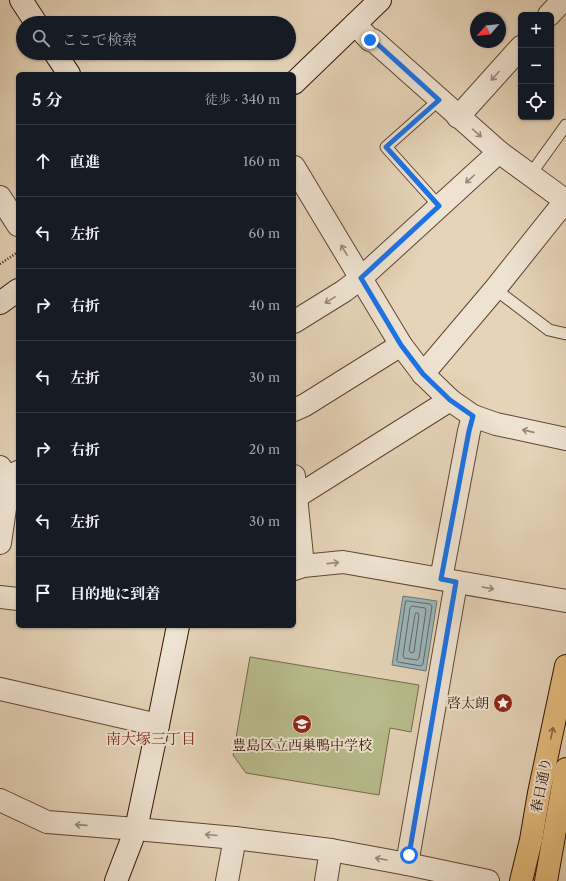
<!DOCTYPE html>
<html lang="ja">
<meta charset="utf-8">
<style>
:root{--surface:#171b24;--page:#242831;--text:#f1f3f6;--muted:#9ea1a6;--line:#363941}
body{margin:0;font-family:"Libre Caslon Text","Noto Serif JP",serif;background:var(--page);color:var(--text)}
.controls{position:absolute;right:12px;top:12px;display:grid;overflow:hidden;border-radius:6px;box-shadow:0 1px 3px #0004}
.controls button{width:36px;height:36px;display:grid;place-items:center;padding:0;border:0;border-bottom:1px solid var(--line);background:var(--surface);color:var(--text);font:20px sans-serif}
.compass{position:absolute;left:470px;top:12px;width:36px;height:36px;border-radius:50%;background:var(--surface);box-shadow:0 1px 3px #0004;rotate:242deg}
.stop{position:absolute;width:12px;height:12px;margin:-9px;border:3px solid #1a73e8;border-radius:50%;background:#fff}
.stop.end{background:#1a73e8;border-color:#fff;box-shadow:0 1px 4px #0008}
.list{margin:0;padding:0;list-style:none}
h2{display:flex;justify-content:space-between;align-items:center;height:52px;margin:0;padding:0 16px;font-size:17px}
h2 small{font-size:13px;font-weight:400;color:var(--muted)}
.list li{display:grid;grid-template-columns:26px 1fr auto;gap:12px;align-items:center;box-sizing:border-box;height:72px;padding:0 16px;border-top:1px solid var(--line)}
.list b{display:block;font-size:15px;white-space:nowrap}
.list em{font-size:13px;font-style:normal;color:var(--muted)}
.icon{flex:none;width:22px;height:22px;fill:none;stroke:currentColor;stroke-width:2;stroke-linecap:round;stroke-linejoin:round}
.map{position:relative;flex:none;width:566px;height:881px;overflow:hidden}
.search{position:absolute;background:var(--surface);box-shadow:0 1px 3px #0004;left:16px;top:16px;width:280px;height:44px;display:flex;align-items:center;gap:10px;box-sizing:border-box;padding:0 14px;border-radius:22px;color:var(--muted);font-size:15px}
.panel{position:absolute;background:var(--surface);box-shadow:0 1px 3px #0004;left:16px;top:72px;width:280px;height:556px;border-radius:6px}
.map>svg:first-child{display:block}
</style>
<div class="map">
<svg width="566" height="881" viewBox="0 0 566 881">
<rect width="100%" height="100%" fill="#e5d4b8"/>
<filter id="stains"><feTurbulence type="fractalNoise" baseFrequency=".005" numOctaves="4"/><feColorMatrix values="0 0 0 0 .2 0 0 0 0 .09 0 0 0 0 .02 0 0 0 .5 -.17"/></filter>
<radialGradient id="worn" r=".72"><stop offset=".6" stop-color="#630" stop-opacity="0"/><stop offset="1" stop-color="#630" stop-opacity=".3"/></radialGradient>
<path fill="#b8bc8c" stroke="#76684a" d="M250 657 419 685 411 732 390 728 379 795 246 773 233 755Z"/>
<path fill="#9ab5b9" stroke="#717572" d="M403 596 437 601 426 671 392 665Z"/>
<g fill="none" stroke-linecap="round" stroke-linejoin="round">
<g stroke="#676560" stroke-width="1">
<path d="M406 601H408L430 604 432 606 423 664 421 666 398 662 397 661Z"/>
<path d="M412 606 425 608 426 610 419 658 417 660 404 658 403 656 410 608Z"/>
<path d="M416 613H418L419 615 414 652 411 653 409 651 415 615Z"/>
</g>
<defs>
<g id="lane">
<path d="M439 100 386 147 439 206"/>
<path d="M530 175 566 125"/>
<path d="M495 289 549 330 566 334"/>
<path d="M1 473 18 466"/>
</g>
<g id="street">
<path d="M549 15 563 0"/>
<path d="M355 24 370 40H373L499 152 566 201"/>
<path d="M458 117 521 47"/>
<path d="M294 167 401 345 423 374 450 400 473 416 496 424 566 439"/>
<path d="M0 197 18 225"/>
<path d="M294 322 344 291 361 278 499 152"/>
<path d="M423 374 495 289 566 200"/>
<path d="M294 410 305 405 401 345"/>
<path d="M0 467 9 481 0 543"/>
<path d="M294 476 303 566"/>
<path d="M296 497 450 400"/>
<path d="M294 569 303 566 343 562 566 601"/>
<path d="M441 579 469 431 473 416"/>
<path d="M0 597 18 599"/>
<path d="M0 689 158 725"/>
<path d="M0 800 47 822 136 829 235 838 331 850 407 864 488 881"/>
<path d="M407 864 456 583"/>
<path d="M227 881 235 838"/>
<path d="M326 881 331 850"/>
</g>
<g id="secondary">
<path d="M21 0 36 23"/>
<path d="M55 53 69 74"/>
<path d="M294 83 380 0"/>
<path d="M0 303 18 290"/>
<path d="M116 881 136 829 158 725 178 626"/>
</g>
<g id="highway">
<path d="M521 881 531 840 539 793 566 666"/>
<path d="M546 881 566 769"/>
</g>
</defs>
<use href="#lane" stroke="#604533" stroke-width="13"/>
<use href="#street" stroke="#604533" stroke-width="24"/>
<use href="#secondary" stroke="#341507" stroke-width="24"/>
<use href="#highway" stroke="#341507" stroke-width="24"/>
<path stroke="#341507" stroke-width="2.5" stroke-dasharray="1 2" stroke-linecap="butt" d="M0 264 18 252"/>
<use href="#lane" stroke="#eee3d1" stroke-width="11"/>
<use href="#street" stroke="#eee3d1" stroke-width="22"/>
<use href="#secondary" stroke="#eee3d1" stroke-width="22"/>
<use href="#highway" stroke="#e2ba7c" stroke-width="22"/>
</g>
<defs><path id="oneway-shaft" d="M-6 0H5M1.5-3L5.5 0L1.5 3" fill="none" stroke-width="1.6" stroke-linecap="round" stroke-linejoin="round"/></defs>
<g stroke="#9a8676">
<use href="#oneway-shaft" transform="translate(495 76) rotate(132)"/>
<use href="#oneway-shaft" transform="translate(477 133) rotate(41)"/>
<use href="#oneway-shaft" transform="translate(470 179) rotate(138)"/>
<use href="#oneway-shaft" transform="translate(344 250) rotate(-121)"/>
<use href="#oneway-shaft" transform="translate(330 300) rotate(149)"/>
<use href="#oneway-shaft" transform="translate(528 431) rotate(-167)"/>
<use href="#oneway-shaft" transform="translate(333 563) rotate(-6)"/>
<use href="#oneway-shaft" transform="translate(488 588) rotate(10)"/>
<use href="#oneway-shaft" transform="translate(81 825) rotate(-176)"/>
<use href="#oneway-shaft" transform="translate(211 835) rotate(-175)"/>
<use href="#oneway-shaft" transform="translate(381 859) rotate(-170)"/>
</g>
<use stroke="#8b6842" href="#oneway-shaft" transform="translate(552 733) rotate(-78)"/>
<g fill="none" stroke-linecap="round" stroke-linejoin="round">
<path stroke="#1a73e8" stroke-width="5" d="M370 40H373L439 100 386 147 439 206 361 278 401 345 423 374 450 400 473 416 469 431 441 579 456 582 409 855"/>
</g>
<defs>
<symbol id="sight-disc" viewBox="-11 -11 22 22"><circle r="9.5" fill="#8f2418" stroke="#eee3d1"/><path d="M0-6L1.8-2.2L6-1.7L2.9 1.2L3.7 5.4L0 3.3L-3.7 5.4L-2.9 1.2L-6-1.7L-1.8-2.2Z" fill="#fff"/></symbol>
<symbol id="school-disc" viewBox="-11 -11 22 22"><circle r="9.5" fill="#8f2418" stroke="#eee3d1"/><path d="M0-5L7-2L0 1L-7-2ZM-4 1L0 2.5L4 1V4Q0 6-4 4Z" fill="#fff"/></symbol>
</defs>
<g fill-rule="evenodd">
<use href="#sight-disc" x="492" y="692" width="22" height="22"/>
<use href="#school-disc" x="291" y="713" width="22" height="22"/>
</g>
<g text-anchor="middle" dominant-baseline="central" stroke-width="4" stroke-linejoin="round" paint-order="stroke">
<g font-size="14" fill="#341507" stroke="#eee3d1" text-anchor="end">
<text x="489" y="703">啓太朗</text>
<text x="302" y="745" text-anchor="middle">豊島区立西巣鴨中学校</text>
</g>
<g font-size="14" fill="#341507" stroke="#eee3d1">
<text transform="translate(541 785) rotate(-79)">春日通り</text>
</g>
<g font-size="15" fill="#7a1f14" stroke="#eee3d1">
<text x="151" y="738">南大塚三丁目</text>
</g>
</g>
<rect width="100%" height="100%" filter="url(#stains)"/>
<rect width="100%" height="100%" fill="url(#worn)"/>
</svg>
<div class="controls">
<button>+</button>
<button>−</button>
<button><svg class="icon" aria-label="locate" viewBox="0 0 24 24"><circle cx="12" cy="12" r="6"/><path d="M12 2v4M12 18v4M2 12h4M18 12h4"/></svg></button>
</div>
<svg class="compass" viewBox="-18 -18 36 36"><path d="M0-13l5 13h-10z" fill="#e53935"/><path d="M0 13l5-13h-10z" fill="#9ea1a6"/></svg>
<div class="stop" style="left:409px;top:855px"></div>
<div class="stop end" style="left:370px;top:40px"></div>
<div class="search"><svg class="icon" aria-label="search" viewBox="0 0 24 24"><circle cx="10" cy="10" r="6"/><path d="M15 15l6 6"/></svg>ここで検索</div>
<section class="panel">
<h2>5 分<small>徒歩 · 340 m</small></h2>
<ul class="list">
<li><svg class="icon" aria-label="ahead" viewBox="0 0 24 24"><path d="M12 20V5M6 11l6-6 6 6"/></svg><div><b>直進</b></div><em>160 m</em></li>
<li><svg class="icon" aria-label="left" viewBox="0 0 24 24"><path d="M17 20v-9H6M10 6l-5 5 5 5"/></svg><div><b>左折</b></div><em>60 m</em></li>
<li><svg class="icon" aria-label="right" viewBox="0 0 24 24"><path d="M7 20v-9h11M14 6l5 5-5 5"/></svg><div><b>右折</b></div><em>40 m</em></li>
<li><svg class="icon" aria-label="left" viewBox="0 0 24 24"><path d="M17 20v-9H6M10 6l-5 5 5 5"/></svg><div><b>左折</b></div><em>30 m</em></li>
<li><svg class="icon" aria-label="right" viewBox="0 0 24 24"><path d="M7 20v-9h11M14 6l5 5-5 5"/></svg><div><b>右折</b></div><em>20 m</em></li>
<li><svg class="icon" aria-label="left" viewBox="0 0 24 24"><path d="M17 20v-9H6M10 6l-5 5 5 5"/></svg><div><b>左折</b></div><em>30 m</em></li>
<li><svg class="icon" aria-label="arrive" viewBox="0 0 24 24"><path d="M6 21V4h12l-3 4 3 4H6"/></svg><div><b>目的地に到着</b></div></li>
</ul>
</section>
</div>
